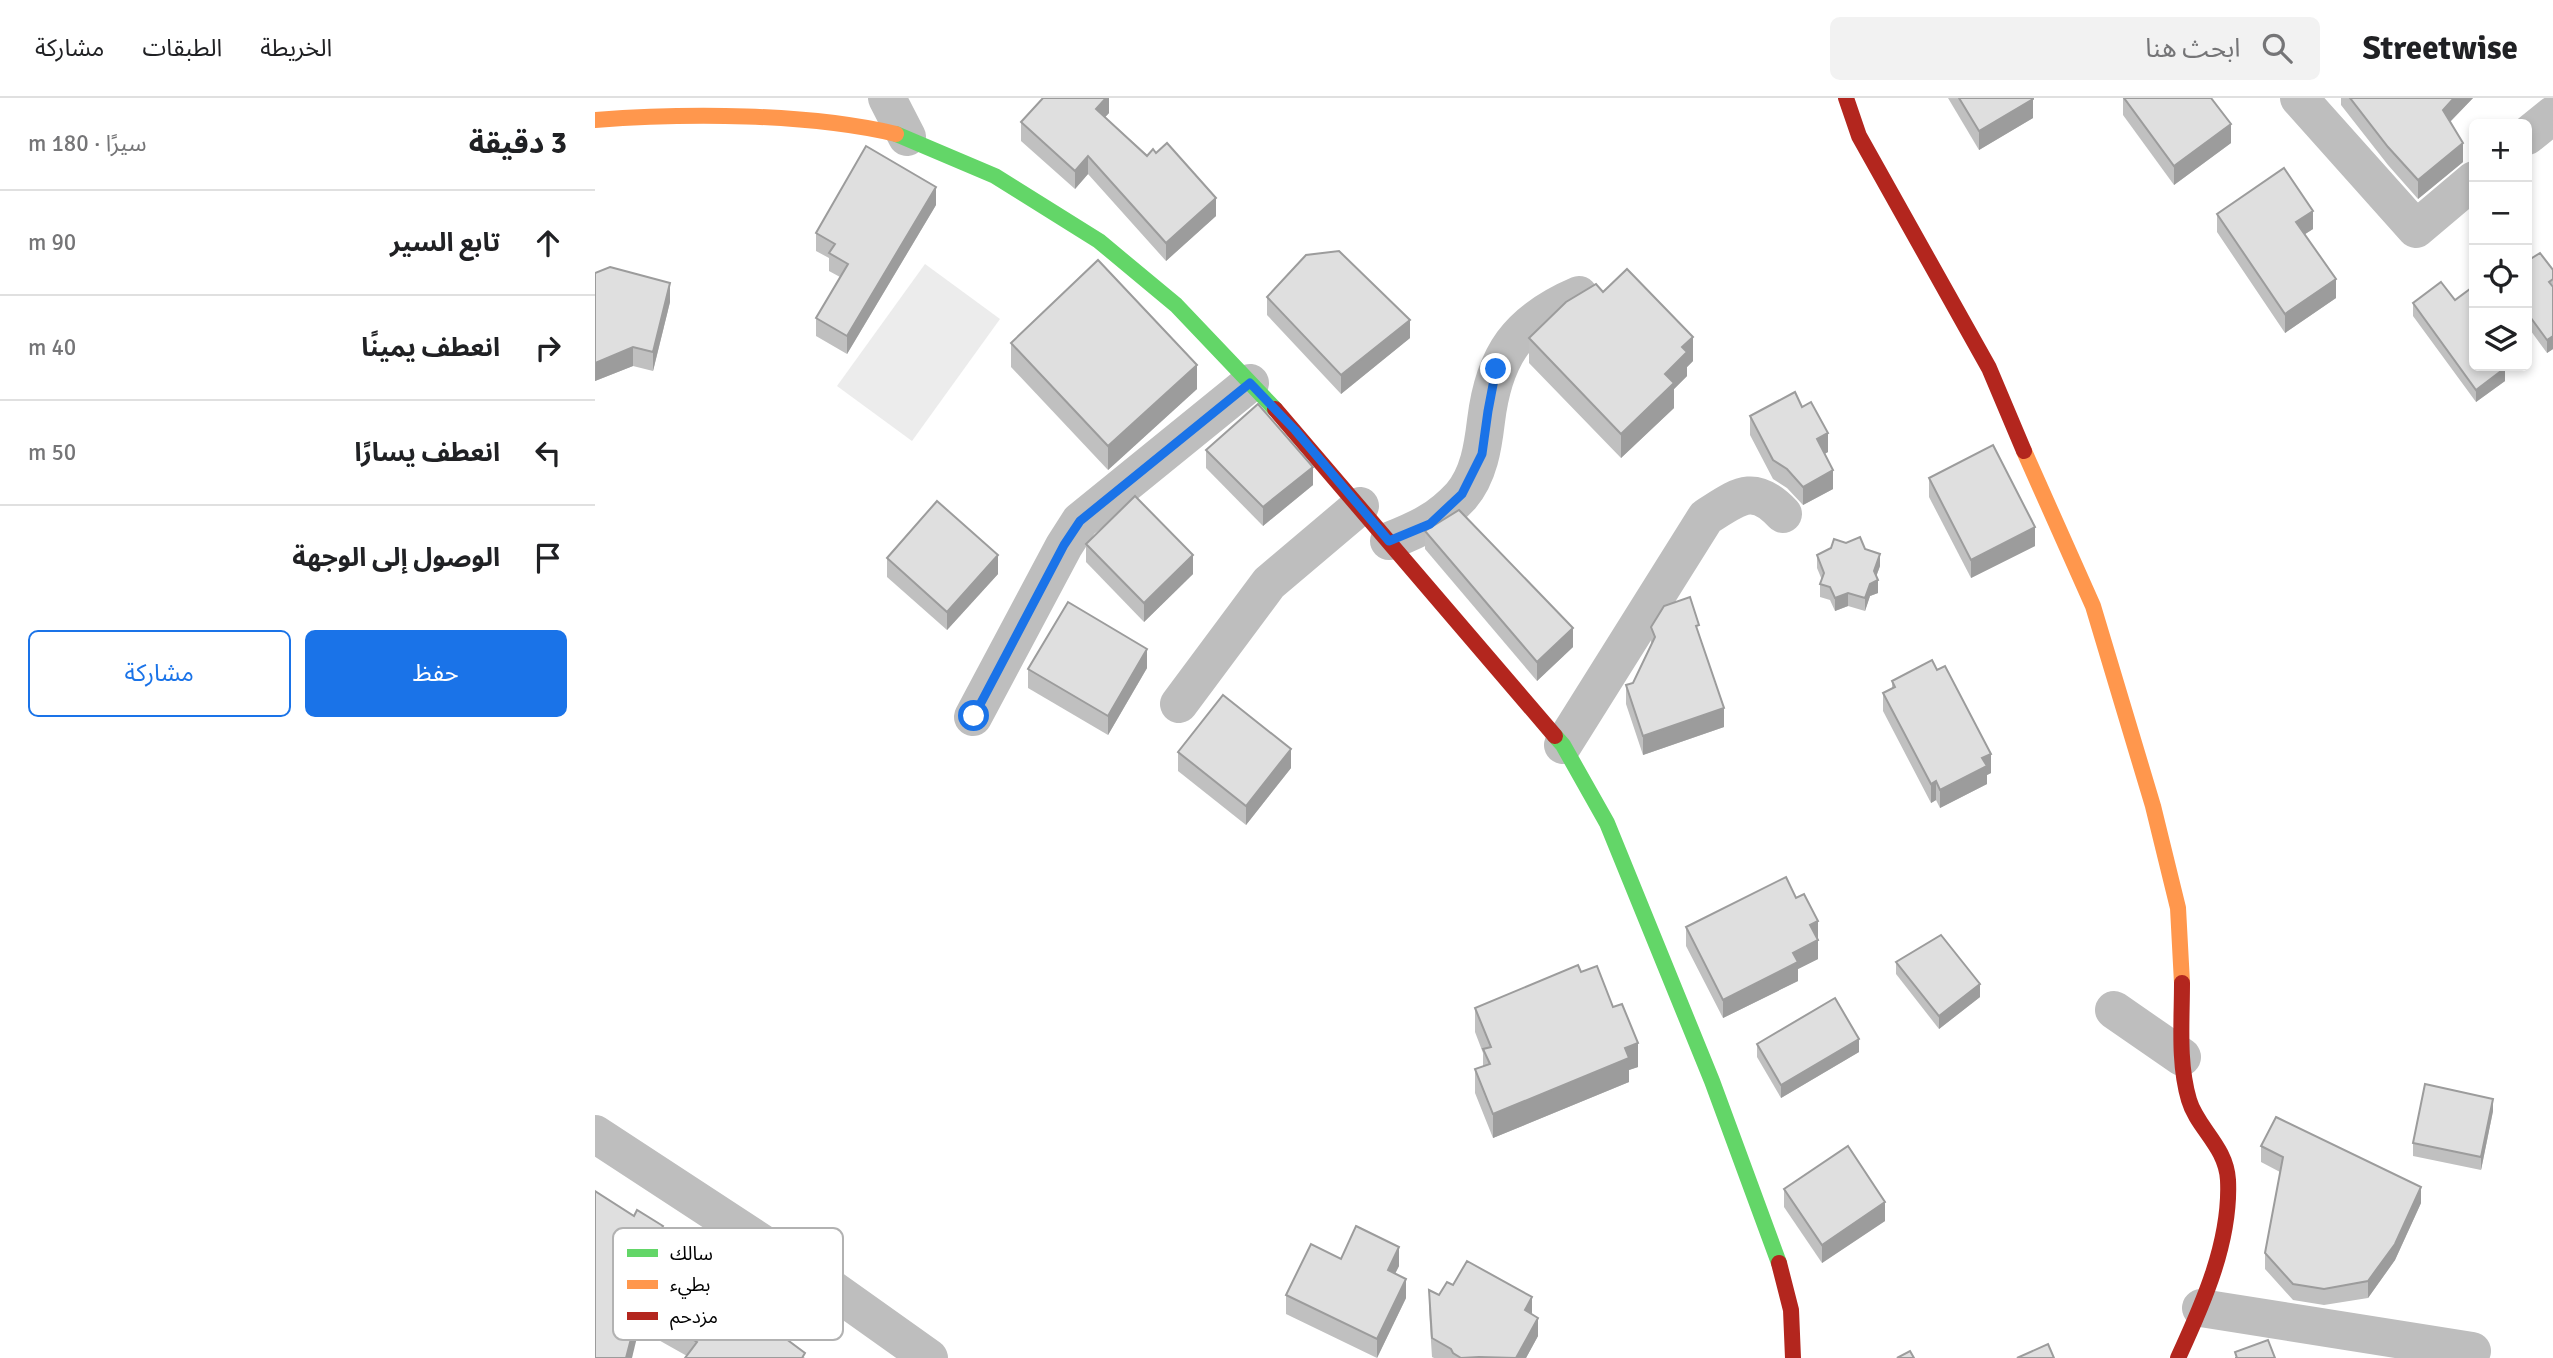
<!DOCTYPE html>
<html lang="ar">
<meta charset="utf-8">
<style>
:root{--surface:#fff;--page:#f2f2f2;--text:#202124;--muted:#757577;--line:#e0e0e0;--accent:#1a73e8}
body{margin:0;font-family:Signika,"Noto Sans Arabic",sans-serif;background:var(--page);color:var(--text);direction:rtl}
.controls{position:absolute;right:21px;top:21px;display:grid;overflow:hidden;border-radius:10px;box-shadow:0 4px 10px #0003}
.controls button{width:63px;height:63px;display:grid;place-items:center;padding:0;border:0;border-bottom:2px solid var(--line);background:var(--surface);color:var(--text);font:35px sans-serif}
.stop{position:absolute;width:21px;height:21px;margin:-16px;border:5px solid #1a73e8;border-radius:50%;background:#fff}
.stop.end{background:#1a73e8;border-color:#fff;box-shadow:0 2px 7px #0008}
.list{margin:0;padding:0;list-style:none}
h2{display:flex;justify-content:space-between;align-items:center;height:91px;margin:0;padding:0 28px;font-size:30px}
h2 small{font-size:23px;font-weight:400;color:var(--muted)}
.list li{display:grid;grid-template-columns:46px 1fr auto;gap:21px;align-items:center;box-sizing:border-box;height:105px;padding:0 28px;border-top:2px solid var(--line)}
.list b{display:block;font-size:26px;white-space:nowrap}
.list em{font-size:23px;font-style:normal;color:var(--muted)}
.actions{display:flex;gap:14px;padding:21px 28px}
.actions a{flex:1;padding:16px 0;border:2px solid var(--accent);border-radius:10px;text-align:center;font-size:24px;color:var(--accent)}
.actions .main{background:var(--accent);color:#fff}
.icon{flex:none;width:38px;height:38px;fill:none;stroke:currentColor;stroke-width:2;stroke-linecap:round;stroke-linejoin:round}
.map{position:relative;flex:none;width:1958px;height:1260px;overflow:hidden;direction:ltr}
header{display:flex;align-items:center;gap:42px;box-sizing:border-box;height:98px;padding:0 35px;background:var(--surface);border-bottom:2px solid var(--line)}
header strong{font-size:33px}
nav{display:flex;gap:38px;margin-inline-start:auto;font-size:24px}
.search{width:490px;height:63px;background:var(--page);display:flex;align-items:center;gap:18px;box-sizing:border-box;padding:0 24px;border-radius:10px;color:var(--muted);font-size:26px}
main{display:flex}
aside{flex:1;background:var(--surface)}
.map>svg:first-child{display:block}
</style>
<header>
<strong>Streetwise</strong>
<div class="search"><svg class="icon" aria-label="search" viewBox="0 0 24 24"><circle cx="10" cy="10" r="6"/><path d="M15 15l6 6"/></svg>ابحث هنا</div>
<nav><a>الخريطة</a><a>الطبقات</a><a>مشاركة</a></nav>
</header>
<main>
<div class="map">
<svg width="1958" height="1260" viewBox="0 0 1958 1260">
<rect width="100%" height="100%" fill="#fff"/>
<path fill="#ececec" d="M330 166 405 221 317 343 242 288Z"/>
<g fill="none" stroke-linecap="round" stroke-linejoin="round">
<g stroke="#bebebe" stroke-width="38">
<path d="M292 0 312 39"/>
<path d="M1704 0 1821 131 1879 82"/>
<path d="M1932 38 1958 17"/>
<path d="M794 443C824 431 844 422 866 398 884 377 888 348 891 323 899 257 923 223 984 197"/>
<path d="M584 606 674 485 765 408"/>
<path d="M378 619 469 448 485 423 655 285"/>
<path d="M968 647 1111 419C1143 399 1158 384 1188 416"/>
<path d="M1519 912 1587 959"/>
<path d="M0 1036 237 1191 334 1260"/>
<path d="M1606 1210 1877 1253"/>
</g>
<g stroke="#63d668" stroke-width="16">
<path d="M301 36 400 78 504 143 581 207 680 311"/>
<path d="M960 638 968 647 1012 725 1117 983 1184 1165"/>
</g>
<g stroke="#ff974d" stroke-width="16">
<path d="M0 22C92 15 212 15 301 36"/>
<path d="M1429 353 1498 508 1558 708 1583 810 1587 885"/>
</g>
<g stroke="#b3261e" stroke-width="16">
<path d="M1251 0 1264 38 1394 270 1429 353"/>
<path d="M680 311 960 638"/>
<path d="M1184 1165 1196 1212 1198 1260"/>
<path d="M1583 1260C1608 1206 1636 1143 1633 1082 1631 1048 1602 1030 1594 1002 1583 965 1587 923 1587 885"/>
</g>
</g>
<g fill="#c0c0c0">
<path d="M514 0V15L510 19 621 118 571 163 493 76 480 91 426 43V24Z"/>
<path d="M1353 0H1438V20L1384 52Z"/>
<path d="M1528 0H1616L1636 45 1579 87 1528 17Z"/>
<path d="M1746 0H1878L1855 24 1868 64 1823 101 1793 67 1746 7Z"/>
<path d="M341 107 252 256 221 238V220L245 179 234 173V160L221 153V135Z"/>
<path d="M1622 116 1718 131 1710 136 1741 200 1690 235 1622 134Z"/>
<path d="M1932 154 1937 160 1958 172V251L1952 255 1933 229 1932 230Z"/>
<path d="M0 175 75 204 58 273 38 268 0 283Z"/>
<path d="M1008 194 1098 263 1092 269V278L1079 291V310L1026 360 934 265V240Z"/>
<path d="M672 199 815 240 746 296 672 217Z"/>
<path d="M1818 205 1879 268 1910 283 1881 304 1818 218Z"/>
<path d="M416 245 602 291 513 372 416 269Z"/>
<path d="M1155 318 1233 354 1229 356 1238 391 1208 407 1192 390 1178 381 1155 337Z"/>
<path d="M611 352 718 387 668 428 611 370Z"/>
<path d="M1334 380 1440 448 1376 480 1334 399Z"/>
<path d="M830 433 978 549 942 583 830 451Z"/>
<path d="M491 446 598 476 549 524 491 464Z"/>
<path d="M1236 450 1270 451 1285 468 1281 479 1283 495 1275 498 1270 513 1253 508 1240 513 1235 502 1225 499V486L1227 482 1222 470V457Z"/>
<path d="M292 460 403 476 352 532 292 479Z"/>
<path d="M1056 529 1104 538 1129 629 1048 657 1031 606V587L1038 585 1056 546Z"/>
<path d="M552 570 513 637 433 590V571Z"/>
<path d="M1297 583 1396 675 1392 677V686L1345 710 1341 702 1336 705 1288 613V595L1297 590Z"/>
<path d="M583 654 696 670 651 727 583 673Z"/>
<path d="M1091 829 1223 841V861L1203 871V883L1128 920 1091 848Z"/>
<path d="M1301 864 1385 899 1344 931 1301 876Z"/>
<path d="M986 874 1043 969 1034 972V984L898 1040 880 995V971L888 968V955L880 934V910Z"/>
<path d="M1162 946 1264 954 1186 1000 1162 959Z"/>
<path d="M1898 1013 1886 1072 1818 1058V1045Z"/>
<path d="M1666 1048 1826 1105 1800 1162 1773 1200 1729 1207 1698 1202 1670 1171V1155L1685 1074 1666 1064Z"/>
<path d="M1189 1091 1290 1123 1227 1165 1189 1109Z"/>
<path d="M39 1118 68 1135 108 1180 210 1260 92 1258 44 1231Z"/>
<path d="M746 1161 804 1168 800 1175 811 1200 782 1260 691 1216V1197Z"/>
<path d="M858 1187 937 1216 943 1238 931 1260H839L837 1259 834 1211V1192L844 1197Z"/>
</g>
<g fill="#9c9c9c">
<path d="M511 0H514V15L501 29V11Z"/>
<path d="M1859 0H1878L1848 31V12Z"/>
<path d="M1438 1V20L1384 52V33Z"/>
<path d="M1636 26V45L1579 87V68Z"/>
<path d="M1868 45V64L1823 101V82Z"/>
<path d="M493 58V76L480 91V73Z"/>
<path d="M341 89V107L252 256V238Z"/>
<path d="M621 100V118L571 163V145Z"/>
<path d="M1718 113V131L1701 142V124Z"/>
<path d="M1741 181V200L1690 235V216Z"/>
<path d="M75 185V204L58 273V254Z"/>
<path d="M815 222V240L746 296V277Z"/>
<path d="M1958 238V251L1952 255V242Z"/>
<path d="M1098 239V263L1092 269V278L1079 291V310L1026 360V336L1087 249Z"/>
<path d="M38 249V268L0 283V265Z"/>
<path d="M602 267V291L513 372V348Z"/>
<path d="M1910 270V283L1881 304V292Z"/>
<path d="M1233 335V354L1222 360V341Z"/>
<path d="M718 369V387L668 428V409Z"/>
<path d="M1238 372V391L1208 407V389Z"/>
<path d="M1440 429V448L1376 480V462Z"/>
<path d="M1285 456V468L1279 484 1283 482V495L1275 498 1270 513V500Z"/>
<path d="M403 457V476L352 532V514Z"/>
<path d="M598 457V476L549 524V505Z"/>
<path d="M1253 495V508L1240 513V500Z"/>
<path d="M978 530V549L942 583V564Z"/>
<path d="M552 551V570L513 637V618Z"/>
<path d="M1129 610V629L1048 657V638Z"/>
<path d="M696 651V670L651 727V708Z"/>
<path d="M1396 656V675L1392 677V686L1345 710V692L1387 660Z"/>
<path d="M1341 683V702L1336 705V686Z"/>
<path d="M1223 823V841L1215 846V827Z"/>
<path d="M1223 842V861L1203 871V883L1128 920V902L1198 855Z"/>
<path d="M1385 886V899L1344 931V918Z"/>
<path d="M1264 941V954L1186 1000V987Z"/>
<path d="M1043 945V969L1034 972V984L898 1040V1016L1030 950Z"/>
<path d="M1898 1001V1013L1886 1072V1059Z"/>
<path d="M1826 1089V1105L1800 1162 1773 1200V1183Z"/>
<path d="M1290 1104V1123L1227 1165V1147Z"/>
<path d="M804 1149V1168L793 1190V1172Z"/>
<path d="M108 1158V1179L100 1173Z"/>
<path d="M811 1181V1200L782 1260V1241Z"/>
<path d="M937 1199V1218L930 1212Z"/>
<path d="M44 1210V1231L37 1260H31Z"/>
<path d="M943 1220V1238L931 1260H921Z"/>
</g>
<g fill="#dfdfdf" stroke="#9c9c9c" stroke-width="2">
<path d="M448 0H511L501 11 552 58 558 51 561 55 572 45 621 100 571 145 493 58 480 73 426 24Z"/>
<path d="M1364 0H1438V1L1384 33Z"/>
<path d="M1529 0H1616L1636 26 1579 68Z"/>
<path d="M1755 0H1859L1848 12 1868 45 1823 82 1793 49Z"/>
<path d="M271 48 341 89 252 238 221 220 253 166 234 155 240 146 221 135Z"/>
<path d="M1689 70 1718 113 1701 124 1741 181 1690 216 1622 116Z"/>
<path d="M744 153 815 222 746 277 672 199 711 157Z"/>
<path d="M1932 154 1937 160 1945 155 1958 172V181L1954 184 1958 189V238L1952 242 1933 216 1932 217Z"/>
<path d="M503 162 602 267 513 348 416 245Z"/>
<path d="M15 169 75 185 58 254 38 249 0 265V175Z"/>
<path d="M1032 171 1098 239 1087 249 1092 254 1070 276 1079 285 1026 336 934 240 971 204 1001 186 1008 194Z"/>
<path d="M1846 184 1860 202 1879 188V268H1908L1910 270 1881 292 1818 205Z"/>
<path d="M1200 294 1207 309 1216 304 1233 335 1222 341 1238 372 1208 389 1192 371 1178 362 1155 318Z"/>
<path d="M663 306 718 369 668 409 611 352Z"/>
<path d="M1398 347 1440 429 1376 462 1334 380Z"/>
<path d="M540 398 598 457 549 505 491 446Z"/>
<path d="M342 403 403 457 352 514 292 460Z"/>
<path d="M864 412 978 530 942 564 830 433Z"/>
<path d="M1265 439 1270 451 1285 456 1279 473 1283 482 1275 486 1270 500 1253 495 1240 500 1235 489 1225 486 1229 475 1222 457 1236 450 1239 441 1251 445Z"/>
<path d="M1095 499 1104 527 1101 528 1129 610 1048 638 1031 587 1038 585 1060 539 1056 529 1069 508Z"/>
<path d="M473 504 552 551 513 618 433 571Z"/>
<path d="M1337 562 1342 572 1350 568 1396 656 1387 660 1392 668 1345 692 1341 683 1336 686 1288 595 1300 589 1297 583Z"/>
<path d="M628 597 696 651 651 708 583 654Z"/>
<path d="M1191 779 1201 800 1209 796 1223 823 1215 827 1223 842 1198 855 1203 864 1128 902 1091 829Z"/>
<path d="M1346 837 1385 886 1344 918 1301 864Z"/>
<path d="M983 867 986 874 1002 868 1018 909 1027 906 1043 945 1030 950 1034 960 898 1016 880 971 895 966 888 951 896 949 880 910Z"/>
<path d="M1240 900 1264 941 1186 987 1162 946Z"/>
<path d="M1830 986 1898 1001 1886 1059 1818 1045Z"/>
<path d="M1681 1019 1826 1089 1800 1146 1773 1183 1729 1191 1698 1186 1670 1155 1688 1059 1666 1048Z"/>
<path d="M1253 1048 1290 1104 1227 1147 1189 1091Z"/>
<path d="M0 1093 39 1118 42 1112 68 1128 65 1133 108 1158 100 1173 210 1255 207 1260H90L102 1244 44 1210 31 1260H0Z"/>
<path d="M761 1128 804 1149 793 1172 811 1181 782 1241 691 1197 716 1146 746 1161Z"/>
<path d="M872 1163 937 1199 930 1212 943 1220 921 1260 884 1259 866 1260 858 1255 856 1251 837 1240 834 1192 844 1197 852 1184 858 1187Z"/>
<path d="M1673 1242 1680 1260H1640H1642L1640 1254Z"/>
<path d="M1453 1246 1459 1260H1422Z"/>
<path d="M1315 1253 1319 1260H1302Z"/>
</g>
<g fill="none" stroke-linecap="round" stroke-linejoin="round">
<path stroke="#1a73e8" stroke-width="9" d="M379 618 469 447 485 423 655 285 700 332 794 443 835 426 867 396 887 356 893 313 901 271"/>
</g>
<rect x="18" y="1130" width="230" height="112" rx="10" fill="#fff" stroke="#b2b2b2" stroke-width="2"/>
<rect x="32" y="1151" width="31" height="8" fill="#63d668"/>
<rect x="32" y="1182" width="31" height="9" fill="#ff974d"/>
<rect x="32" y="1214" width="31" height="8" fill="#b3261e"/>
<g font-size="19" fill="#000">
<text x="75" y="1162">سالك</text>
<text x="75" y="1193">بطيء</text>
<text x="75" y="1225">مزدحم</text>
</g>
</svg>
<div class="controls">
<button>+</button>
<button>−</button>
<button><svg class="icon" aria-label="locate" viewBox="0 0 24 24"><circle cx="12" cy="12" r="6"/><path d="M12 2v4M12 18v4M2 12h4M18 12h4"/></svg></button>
<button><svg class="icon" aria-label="layers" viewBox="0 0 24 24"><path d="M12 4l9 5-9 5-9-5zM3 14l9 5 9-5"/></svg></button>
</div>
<div class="stop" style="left:379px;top:618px"></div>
<div class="stop end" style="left:901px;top:271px"></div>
</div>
<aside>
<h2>3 دقيقة<small>سيرًا · 180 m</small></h2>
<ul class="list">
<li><svg class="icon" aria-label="ahead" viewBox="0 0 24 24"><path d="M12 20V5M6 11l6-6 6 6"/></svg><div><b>تابع السير</b></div><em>90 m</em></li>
<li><svg class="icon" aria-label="right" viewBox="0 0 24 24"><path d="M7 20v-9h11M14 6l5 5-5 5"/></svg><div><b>انعطف يمينًا</b></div><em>40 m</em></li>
<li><svg class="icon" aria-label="left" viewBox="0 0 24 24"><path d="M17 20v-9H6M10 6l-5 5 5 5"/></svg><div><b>انعطف يسارًا</b></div><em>50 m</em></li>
<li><svg class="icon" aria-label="arrive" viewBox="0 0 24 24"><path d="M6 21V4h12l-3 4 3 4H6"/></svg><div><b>الوصول إلى الوجهة</b></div></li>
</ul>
<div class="actions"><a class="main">حفظ</a><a>مشاركة</a></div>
</aside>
</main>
